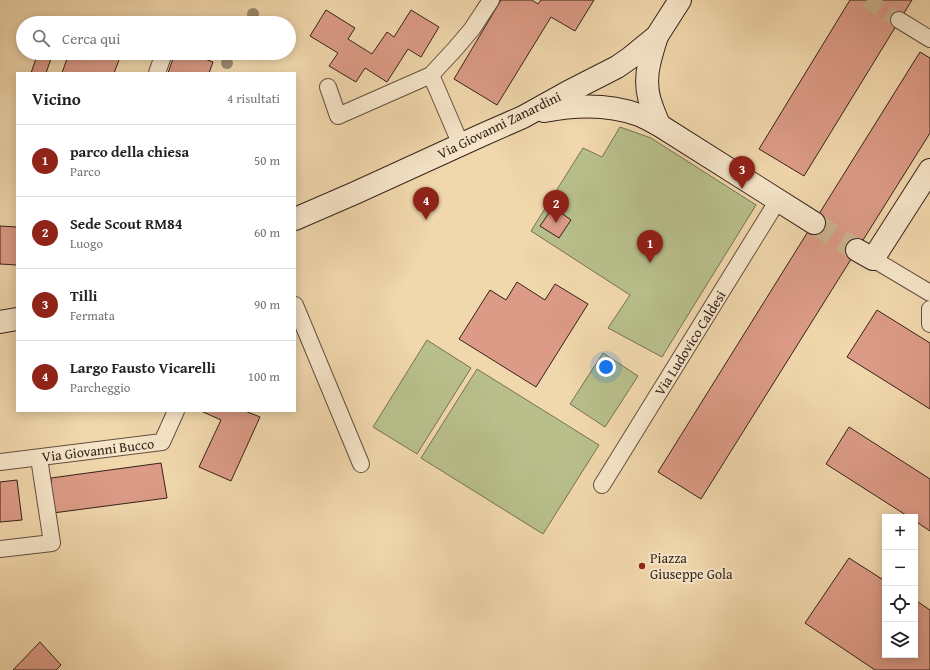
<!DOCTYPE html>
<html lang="it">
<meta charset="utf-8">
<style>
:root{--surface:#fff;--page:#f6f6f6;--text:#222;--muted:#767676;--line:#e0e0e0;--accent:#8f2418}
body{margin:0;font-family:"Gentium Book Plus",serif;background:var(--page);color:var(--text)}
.controls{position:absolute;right:12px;bottom:12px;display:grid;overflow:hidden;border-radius:0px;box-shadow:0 2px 10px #0003}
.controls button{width:36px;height:36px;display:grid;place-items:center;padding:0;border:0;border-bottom:1px solid var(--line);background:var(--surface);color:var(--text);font:20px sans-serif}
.you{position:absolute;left:606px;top:367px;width:14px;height:14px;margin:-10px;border:3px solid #fff;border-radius:50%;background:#1a73e8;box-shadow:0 0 0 6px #1a73e833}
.badge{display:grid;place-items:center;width:26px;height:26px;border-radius:50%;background:var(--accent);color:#fff;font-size:13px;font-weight:700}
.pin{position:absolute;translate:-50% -33px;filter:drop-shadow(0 1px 2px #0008)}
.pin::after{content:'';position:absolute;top:21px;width:14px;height:12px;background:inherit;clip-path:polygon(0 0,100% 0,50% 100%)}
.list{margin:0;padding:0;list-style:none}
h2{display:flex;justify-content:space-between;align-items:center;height:52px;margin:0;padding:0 16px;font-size:17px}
h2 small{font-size:13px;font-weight:400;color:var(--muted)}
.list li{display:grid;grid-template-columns:26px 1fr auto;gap:12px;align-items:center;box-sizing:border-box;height:72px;padding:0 16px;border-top:1px solid var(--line)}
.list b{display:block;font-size:15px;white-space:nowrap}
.list p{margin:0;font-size:13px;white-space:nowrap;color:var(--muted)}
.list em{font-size:13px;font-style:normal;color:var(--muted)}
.icon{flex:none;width:22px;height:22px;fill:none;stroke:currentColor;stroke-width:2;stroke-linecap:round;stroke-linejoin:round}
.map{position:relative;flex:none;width:930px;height:670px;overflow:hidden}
.search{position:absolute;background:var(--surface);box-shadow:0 2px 10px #0003;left:16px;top:16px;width:280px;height:44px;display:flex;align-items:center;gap:10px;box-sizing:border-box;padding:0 14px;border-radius:22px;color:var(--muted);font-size:15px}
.panel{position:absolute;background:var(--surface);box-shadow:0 2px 10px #0003;left:16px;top:72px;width:280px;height:340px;border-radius:0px}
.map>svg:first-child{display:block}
</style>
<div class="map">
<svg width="930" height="670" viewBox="0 0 930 670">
<rect width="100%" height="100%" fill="#f1d7ac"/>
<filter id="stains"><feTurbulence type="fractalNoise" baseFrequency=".005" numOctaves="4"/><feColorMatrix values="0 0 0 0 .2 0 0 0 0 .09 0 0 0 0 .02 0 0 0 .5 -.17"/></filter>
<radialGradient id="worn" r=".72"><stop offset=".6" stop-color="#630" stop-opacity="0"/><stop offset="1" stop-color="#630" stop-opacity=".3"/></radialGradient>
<g fill="#b8bf8b" stroke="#767153">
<path d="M620 127 651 138 756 205 662 357 608 328 630 295 531 231 583 148 602 157Z"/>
<path d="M427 340 471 368 417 454 373 427Z"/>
<path d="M603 353 638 376 605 427 570 404Z"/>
<path d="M477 369 599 445 543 534 421 458Z"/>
</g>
<g fill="#dc9b86" stroke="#34231b">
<path d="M501 0H532L538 4 541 0H594L575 31 551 17 497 105 454 79Z"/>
<path d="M850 0H912L804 176 759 149Z"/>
<path d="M326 10 355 28 348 39 372 54 387 32 394 37 411 10 439 27 421 57 408 49 387 82 365 68 356 82 329 66 338 53 310 36Z"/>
<path d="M920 52 930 58V133L701 499 658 472Z"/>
<path d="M38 53H53L46 73H31Z"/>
<path d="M69 53H114L121 55 114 73H62Z"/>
<path d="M175 53H189L213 62 209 73H168Z"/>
<path d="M553 207 571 220 559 238 540 226Z"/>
<path d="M0 226 17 227V265L0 264Z"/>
<path d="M517 282 545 300 555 284 588 304 536 387 459 339 490 290 506 300Z"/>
<path d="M877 310 930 343V409L847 357Z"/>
<path d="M201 411H245L260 417 231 481 199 467 221 420Z"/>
<path d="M849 427 930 479V531L915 521V517H909L826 464Z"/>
<path d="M161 463 167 498 53 513 51 478Z"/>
<path d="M17 480 22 520 0 522V482Z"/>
<path d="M849 558 885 581V655H915V600L930 610V670H875L805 623Z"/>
<path d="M40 642 61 665 56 670H13Z"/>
</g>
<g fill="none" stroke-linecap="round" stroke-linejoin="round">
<path stroke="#cbb38f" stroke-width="16" stroke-dasharray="16 8" stroke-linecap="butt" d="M867 0 899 20"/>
<path stroke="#cbb38f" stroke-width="22" stroke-dasharray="22 11" stroke-linecap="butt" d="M814 223 857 250"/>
<defs>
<g id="street">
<path d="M899 20 930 39"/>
<path d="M157 73 164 53"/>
<path d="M431 75 461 145"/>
<path d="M328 87 338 116 431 75 455 49 472 29 491 0"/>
<path d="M873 259 930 293"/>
<path d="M295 305 361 464"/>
<path d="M930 309V324"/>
<path d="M0 462 162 442 176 411"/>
<path d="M602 485 778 200"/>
<path d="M0 549 52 543 39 458"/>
</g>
<g id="secondary">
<path d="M657 36C649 61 642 82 652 107 654 113 657 119 659 125"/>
<path d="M544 111C575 105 609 104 639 115 646 118 653 122 659 125L814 223"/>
<path d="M295 219 355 193 482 135 523 117 568 92 617 67 630 58 657 36 680 0"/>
<path d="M857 250 873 259 930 170"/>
<path d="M0 322 17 319"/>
</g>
</defs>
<use href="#street" stroke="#63503f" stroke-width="18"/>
<use href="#secondary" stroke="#34231b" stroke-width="24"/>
<use href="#street" stroke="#f6e5c9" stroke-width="16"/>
<use href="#secondary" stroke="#f6e5c9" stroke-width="22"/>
</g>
<g fill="#9b896c">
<circle cx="253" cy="14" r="6"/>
<circle cx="227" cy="63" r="6"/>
</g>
<circle fill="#8f2418" stroke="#f6e5c9" stroke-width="1.5" cx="642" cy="566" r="4"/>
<g text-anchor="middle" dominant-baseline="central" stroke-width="4" stroke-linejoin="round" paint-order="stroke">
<g font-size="14" fill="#34231b" stroke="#f6e5c9">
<text transform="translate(499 125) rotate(-26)">Via Giovanni Zanardini</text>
<text transform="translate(690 343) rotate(-58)">Via Ludovico Caldesi</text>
<text transform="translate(98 450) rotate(-7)">Via Giovanni Bucco</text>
</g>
<g font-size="14" fill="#34231b" stroke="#f6e5c9" text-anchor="start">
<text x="650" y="558">Piazza<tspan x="650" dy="16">Giuseppe Gola</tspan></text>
</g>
</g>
<rect width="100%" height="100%" filter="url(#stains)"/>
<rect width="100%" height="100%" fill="url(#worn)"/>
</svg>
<div class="controls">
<button>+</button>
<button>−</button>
<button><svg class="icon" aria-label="locate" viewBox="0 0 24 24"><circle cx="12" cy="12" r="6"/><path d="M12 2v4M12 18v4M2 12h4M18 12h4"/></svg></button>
<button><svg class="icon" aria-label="layers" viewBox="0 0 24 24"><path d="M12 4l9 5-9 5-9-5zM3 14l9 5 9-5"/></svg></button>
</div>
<div class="you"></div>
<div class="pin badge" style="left:650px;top:263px">1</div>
<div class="pin badge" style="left:556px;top:223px">2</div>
<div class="pin badge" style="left:742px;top:189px">3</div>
<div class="pin badge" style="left:426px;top:220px">4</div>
<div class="search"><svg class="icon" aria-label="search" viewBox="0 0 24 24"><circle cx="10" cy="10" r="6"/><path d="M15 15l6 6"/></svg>Cerca qui</div>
<section class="panel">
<h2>Vicino<small>4 risultati</small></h2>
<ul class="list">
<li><span class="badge">1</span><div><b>parco della chiesa</b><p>Parco</p></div><em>50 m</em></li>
<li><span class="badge">2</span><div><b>Sede Scout RM84</b><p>Luogo</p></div><em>60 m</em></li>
<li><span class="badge">3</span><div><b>Tilli</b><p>Fermata</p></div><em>90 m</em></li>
<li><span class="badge">4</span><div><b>Largo Fausto Vicarelli</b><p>Parcheggio</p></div><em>100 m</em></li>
</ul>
</section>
</div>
